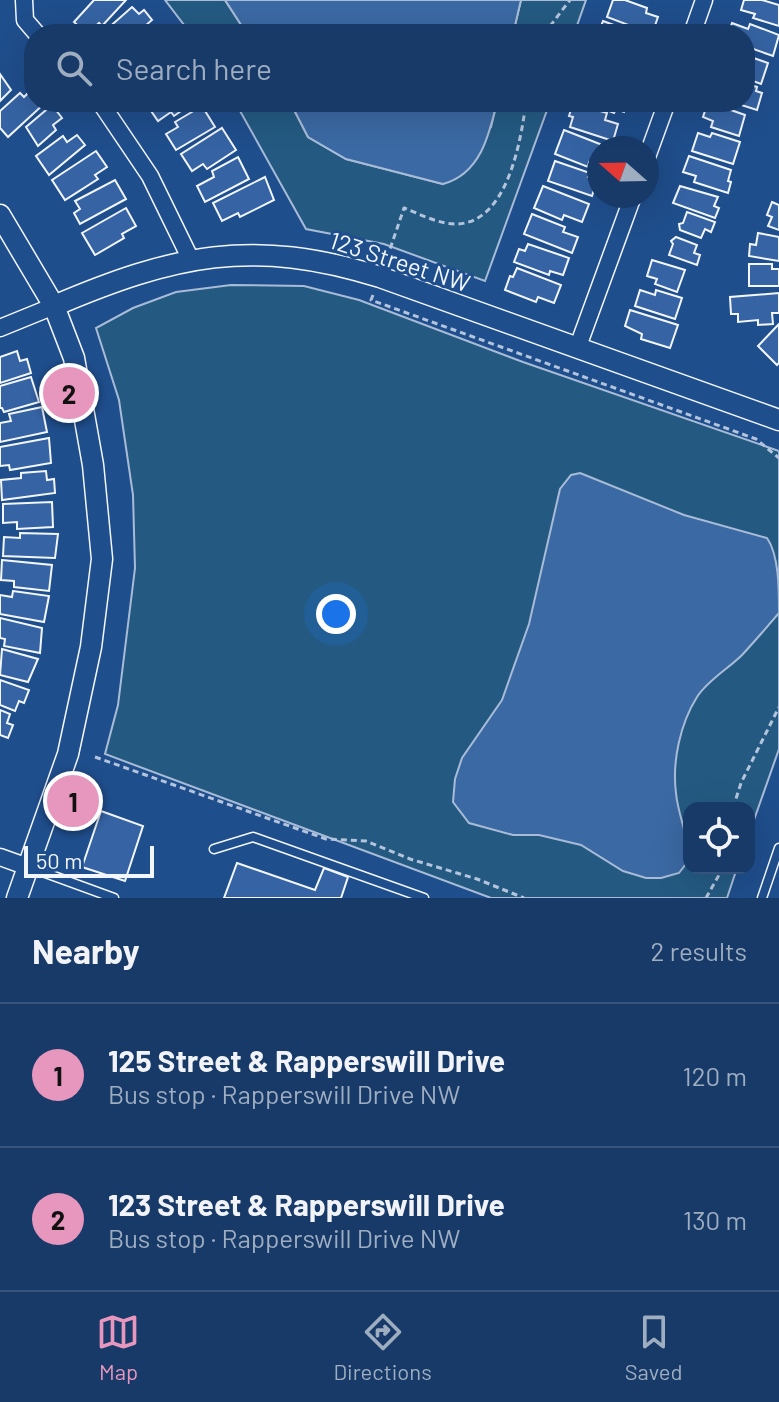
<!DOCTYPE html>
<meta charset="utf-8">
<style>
:root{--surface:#173a69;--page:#244571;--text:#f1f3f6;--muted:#9eadc0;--line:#36547d;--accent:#e797bd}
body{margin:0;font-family:Barlow,sans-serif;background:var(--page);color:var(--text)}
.controls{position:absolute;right:24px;bottom:24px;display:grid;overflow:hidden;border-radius:16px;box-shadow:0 8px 32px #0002}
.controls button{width:72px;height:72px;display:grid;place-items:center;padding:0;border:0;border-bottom:2px solid var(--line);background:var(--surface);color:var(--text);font:40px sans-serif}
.compass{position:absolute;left:587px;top:136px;width:72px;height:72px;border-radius:50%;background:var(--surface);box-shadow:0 8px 32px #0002;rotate:290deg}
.scale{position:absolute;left:24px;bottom:20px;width:130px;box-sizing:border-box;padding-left:8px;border:4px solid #f2f6ff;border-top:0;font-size:22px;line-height:28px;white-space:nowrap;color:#f2f6ff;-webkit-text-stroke:6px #1f4e8c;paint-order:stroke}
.you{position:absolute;left:336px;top:614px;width:28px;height:28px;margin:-20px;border:6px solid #fff;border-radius:50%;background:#1a73e8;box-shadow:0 0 0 12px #1a73e833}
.badge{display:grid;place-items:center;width:52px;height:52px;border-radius:50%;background:var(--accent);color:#111;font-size:26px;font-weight:700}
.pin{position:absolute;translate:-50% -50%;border:4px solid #fff;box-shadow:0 2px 8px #0006}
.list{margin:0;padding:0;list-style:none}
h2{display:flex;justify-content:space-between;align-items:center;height:104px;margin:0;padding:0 32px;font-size:34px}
h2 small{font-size:26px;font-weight:400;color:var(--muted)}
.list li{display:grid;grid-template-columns:52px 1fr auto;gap:24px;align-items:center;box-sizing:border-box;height:144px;padding:0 32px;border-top:2px solid var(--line)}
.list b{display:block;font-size:30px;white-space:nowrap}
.list p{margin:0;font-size:26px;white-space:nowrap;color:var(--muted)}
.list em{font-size:26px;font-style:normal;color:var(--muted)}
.icon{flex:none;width:44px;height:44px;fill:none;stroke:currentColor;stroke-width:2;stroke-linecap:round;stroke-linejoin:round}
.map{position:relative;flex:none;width:779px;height:898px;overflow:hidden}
.search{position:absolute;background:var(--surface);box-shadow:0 8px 32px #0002;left:24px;right:24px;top:24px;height:88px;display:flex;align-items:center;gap:20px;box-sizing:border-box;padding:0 28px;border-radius:32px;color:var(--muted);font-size:30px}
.sheet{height:392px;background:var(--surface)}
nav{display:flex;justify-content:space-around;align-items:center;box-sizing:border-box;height:112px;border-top:2px solid var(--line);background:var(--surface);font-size:22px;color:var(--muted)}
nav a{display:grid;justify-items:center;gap:4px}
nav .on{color:var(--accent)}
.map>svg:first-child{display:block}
</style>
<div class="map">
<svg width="779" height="898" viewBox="0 0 779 898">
<rect width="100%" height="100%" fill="#1f4e8c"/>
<g fill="#245a82" stroke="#a8bbd7" stroke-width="2">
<path d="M165 0H225L247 34H191Z"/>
<path d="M521 0H586L574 34H513Z"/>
<path d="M235 102H290L308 137 346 159 443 184 491 127 497 102H550L485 281 384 244 306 229Z"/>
<path d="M231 285 304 286 359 300 523 362 779 451V749L749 834V808H689V868H737L727 898H491L105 754 118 705 135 568 133 495 119 400 96 328 133 308 176 292Z"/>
</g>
<g fill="#3b69a3" stroke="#a8bbd7" stroke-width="2">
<path d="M225 0H521L513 34H247Z"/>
<path d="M290 102H497C489 136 480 174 443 184L346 159 308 137Z"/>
<path d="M580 473 684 515 767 538C779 555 779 589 779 613 767 627 755 641 742 655 728 669 708 680 697 697 680 724 672 762 676 793 678 816 689 836 689 860L679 873 661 878H646L623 871 581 845 539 835H513L469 823 453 802 455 779 462 758 502 700 529 624 560 489 571 475Z"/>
</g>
<g fill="#3563a3" stroke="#f2f6ff" stroke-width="2">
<path d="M94 0H126L102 26 99 23 87 34 74 22Z"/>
<path d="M613 0H625L647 8 646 13 658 17 652 34 607 17Z"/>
<path d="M744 0H762L779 5V26L753 18 755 14 741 10Z"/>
<path d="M132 7 139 14 144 10 152 20 136 34H108L106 30Z"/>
<path d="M603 21 638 34H598Z"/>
<path d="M732 23 748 29 750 24 779 35 773 56 745 46V34H728Z"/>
<path d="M745 55 768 63 761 84 745 78Z"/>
<path d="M0 74 11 90 0 101Z"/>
<path d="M745 83 757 87 756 91 762 93 757 110 732 102H745Z"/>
<path d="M34 87V102H46L8 137 0 128V111L20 93 24 97Z"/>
<path d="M157 102H194L174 116 171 112 158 121 149 108Z"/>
<path d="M586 102H627L624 112 616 109 614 113Z"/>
<path d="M708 102 745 115 739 136 711 127 713 121 703 117Z"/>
<path d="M573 103 607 113 605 120 618 124 613 141 570 127 573 117 569 116Z"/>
<path d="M52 105 62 118 53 125 56 130 38 146 26 127Z"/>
<path d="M202 106 215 127 176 150 166 134 178 127 175 122Z"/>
<path d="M222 128 236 150 207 169 203 164 192 171 181 154Z"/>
<path d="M564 130 610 148H599V166L589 162 588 167 555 154Z"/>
<path d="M698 133 710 137 712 133 740 142 733 164 692 151Z"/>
<path d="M77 135 85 145 49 175 36 156 63 136 67 142Z"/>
<path d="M96 151 107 167 95 175 98 179 65 200 52 180Z"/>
<path d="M689 156 731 170 728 181 731 182 728 193 694 182 696 176 683 172Z"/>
<path d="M238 157 249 179 205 202 197 186 214 177 212 171Z"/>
<path d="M555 161 590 173 588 177 597 180 592 196 548 181Z"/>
<path d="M265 177 274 200 240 217 238 213 222 221 213 203Z"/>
<path d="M115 180 126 199 80 224 74 213 80 209 75 201Z"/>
<path d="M543 186 589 204 582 222 564 215 562 220 534 208Z"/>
<path d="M680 186 718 197 714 206 719 208 715 218 673 203Z"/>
<path d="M772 202 779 205V230L768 226 772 217 767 215Z"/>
<path d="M126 208 136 226 122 234 124 238 95 255 82 233Z"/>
<path d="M687 212 715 222 711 232 705 229 701 238 680 230 679 224 683 223Z"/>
<path d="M532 214 565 227 563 232 578 237 572 253 524 234Z"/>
<path d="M758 233 779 237V261L749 256 750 244 756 245Z"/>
<path d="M676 237 697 245 694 253 700 255 697 265 669 255 673 244 671 241Z"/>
<path d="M528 244 569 258 563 275 550 271 549 275 514 262 519 249 525 251Z"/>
<path d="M652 260 685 270 677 292 655 284 657 279 647 276Z"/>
<path d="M749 264H772V269H779V286H749Z"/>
<path d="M517 268 561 285 554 303 538 297 536 302 505 290 510 276 513 277Z"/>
<path d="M640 290 655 295 656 290 682 298 675 319 635 306Z"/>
<path d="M779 293V313H772L773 324 758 325V320L738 322V314H731L730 297Z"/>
<path d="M630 310 678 325 670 348 641 339 642 334 625 326Z"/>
<path d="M779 324V363L777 365 758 346Z"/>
<path d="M17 351 20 361 27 359 31 373 0 383V357Z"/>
<path d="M31 377 39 402 4 412 2 408H0V386Z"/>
<path d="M42 407 47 432 0 442V423L11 421 9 414Z"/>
<path d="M49 438 51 463 10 470 9 465 0 466V447Z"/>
<path d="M46 471 47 480 54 479 55 493 2 500 1 480 21 478V473Z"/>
<path d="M52 502 53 527 17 529V522L3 523V504Z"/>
<path d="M20 533 58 534 55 558 3 556 4 537 20 538Z"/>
<path d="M2 560 52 565 49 591 14 587V581L1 580Z"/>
<path d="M13 591 49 596 44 622 0 614V595L12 597Z"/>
<path d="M0 618 42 628 40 653 4 646 5 639 0 638Z"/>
<path d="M2 649 38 659 28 682 0 675Z"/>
<path d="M0 680 29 690 24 703 19 701 15 711 0 705Z"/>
<path d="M0 710 10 714 7 723 13 725 8 738 0 735Z"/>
<path d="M101 811 143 826 125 881 82 867Z"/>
<path d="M237 863 315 890 324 868 348 877 341 898H224Z"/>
</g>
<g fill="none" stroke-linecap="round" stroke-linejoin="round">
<defs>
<g id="service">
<path d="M214 849 253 837 424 898"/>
<path d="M29 867 114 898"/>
<path d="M762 898 779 848"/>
</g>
<g id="minor">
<path d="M24 0 25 20 37 34"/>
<path d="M692 34 704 0"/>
<path d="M100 102 150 176 191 260"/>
<path d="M647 157 667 102"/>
<path d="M0 328 54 306"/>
<path d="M577 349 633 196"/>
<path d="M0 857 28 867"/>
</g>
<g id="tertiary">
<path d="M0 215 54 306 74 358 93 465 102 559 91 647 68 754 17 898"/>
<path d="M54 306C174 255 252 237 380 277L779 420"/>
</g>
</defs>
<use href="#service" stroke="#f2f6ff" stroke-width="11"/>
<use href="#minor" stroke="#f2f6ff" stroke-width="19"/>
<use href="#tertiary" stroke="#f2f6ff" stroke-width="23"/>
<g stroke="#b3c4dc" stroke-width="3" stroke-dasharray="6 4" stroke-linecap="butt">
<path d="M544 34 570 0"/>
<path d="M387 258 404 208C420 214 440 225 458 224 508 221 521 140 526 102"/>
<path d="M373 295 371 300 756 439 779 458"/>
<path d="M95 757 326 839 366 841 410 859 477 879 524 898"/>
<path d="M733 808 741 783 779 707"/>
<path d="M706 898 723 868"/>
</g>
<use href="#service" stroke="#1f4e8c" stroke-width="8"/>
<use href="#minor" stroke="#1f4e8c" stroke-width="16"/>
<use href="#tertiary" stroke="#1f4e8c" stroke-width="20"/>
</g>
<g text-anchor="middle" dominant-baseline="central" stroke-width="6" stroke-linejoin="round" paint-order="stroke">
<g font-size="24" fill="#f2f6ff" stroke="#1f4e8c">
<text transform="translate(400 261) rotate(18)">123 Street NW</text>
</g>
</g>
</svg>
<div class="controls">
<button><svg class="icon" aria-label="locate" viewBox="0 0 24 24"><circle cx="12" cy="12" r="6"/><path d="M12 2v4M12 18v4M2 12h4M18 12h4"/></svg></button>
</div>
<svg class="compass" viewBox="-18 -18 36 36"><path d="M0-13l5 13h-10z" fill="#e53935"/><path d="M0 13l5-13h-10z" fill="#9eadc0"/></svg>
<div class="scale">50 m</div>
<div class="you"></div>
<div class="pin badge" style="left:73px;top:801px">1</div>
<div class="pin badge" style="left:69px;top:393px">2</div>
<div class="search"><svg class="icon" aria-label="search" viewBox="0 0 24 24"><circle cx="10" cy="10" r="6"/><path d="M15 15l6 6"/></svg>Search here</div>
</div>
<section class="sheet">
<h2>Nearby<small>2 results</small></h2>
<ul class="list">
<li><span class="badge">1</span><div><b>125 Street &amp; Rapperswill Drive</b><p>Bus stop · Rapperswill Drive NW</p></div><em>120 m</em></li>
<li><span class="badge">2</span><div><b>123 Street &amp; Rapperswill Drive</b><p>Bus stop · Rapperswill Drive NW</p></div><em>130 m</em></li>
</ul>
</section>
<nav>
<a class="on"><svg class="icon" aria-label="map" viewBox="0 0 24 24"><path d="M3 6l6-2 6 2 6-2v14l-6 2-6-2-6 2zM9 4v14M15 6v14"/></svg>Map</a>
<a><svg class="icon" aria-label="directions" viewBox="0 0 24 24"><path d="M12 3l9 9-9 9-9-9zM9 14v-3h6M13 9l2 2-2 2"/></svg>Directions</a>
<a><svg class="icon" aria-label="saved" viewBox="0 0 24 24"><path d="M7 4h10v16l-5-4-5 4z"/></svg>Saved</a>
</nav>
